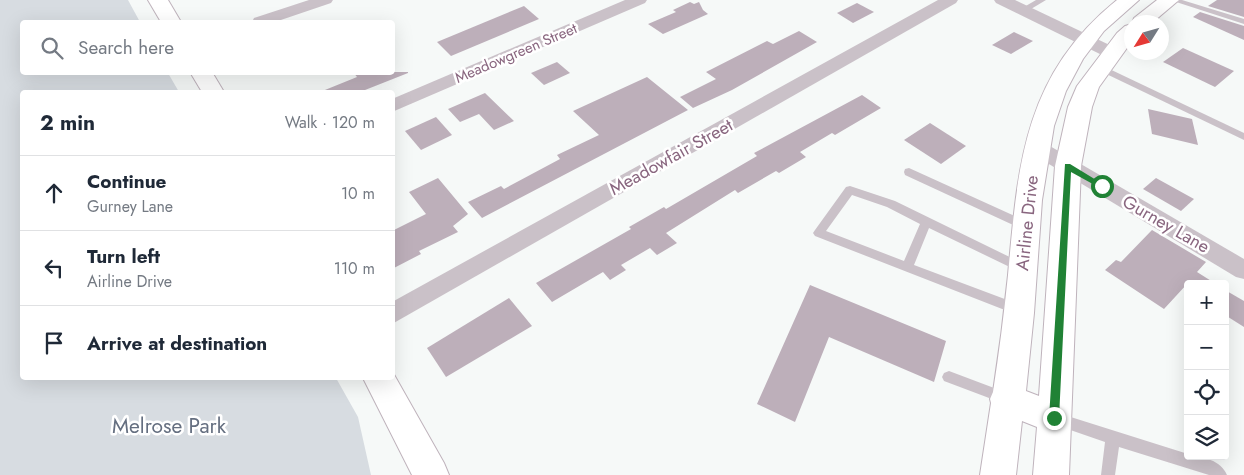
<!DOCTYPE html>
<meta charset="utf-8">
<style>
:root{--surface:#fff;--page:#f6f6f7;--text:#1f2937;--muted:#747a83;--line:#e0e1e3}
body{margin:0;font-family:Jost,sans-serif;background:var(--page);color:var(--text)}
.controls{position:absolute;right:15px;bottom:15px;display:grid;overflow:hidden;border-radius:5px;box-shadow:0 5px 20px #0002}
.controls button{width:45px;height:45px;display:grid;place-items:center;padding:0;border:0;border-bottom:1px solid var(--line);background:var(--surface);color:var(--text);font:25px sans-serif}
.compass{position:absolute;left:1124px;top:15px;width:45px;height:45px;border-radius:50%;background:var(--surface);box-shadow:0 5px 20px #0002;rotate:233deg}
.stop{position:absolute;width:15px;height:15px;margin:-11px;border:4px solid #208235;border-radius:50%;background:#fff}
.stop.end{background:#208235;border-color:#fff;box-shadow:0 1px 5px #0008}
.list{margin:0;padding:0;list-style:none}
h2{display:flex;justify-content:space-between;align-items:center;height:65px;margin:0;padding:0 20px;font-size:21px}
h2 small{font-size:16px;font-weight:400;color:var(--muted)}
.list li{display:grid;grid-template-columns:32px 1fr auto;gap:15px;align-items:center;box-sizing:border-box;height:75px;padding:0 20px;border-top:1px solid var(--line)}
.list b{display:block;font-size:19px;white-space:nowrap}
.list p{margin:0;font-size:16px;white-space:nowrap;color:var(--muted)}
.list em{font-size:16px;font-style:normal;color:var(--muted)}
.icon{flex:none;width:28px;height:28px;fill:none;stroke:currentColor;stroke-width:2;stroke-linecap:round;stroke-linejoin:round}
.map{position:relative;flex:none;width:1244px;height:475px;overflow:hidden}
.search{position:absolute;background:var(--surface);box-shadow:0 5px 20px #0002;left:20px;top:20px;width:375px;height:55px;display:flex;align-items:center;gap:12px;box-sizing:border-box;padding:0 18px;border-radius:5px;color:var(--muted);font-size:19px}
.panel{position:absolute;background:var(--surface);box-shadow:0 5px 20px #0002;left:20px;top:90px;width:375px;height:290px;border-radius:5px}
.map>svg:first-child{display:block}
</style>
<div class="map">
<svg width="1244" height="475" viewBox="0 0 1244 475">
<rect width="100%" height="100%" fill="#f6f9f8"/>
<path fill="#d7dce1" d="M0 0H128L140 22H22V72L168 73 179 92H22V378H336L358 417 371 475H0Z"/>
<g fill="#bdafba">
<path d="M1217 0H1244V17L1208 6Z"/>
<path d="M690 2 694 4 699 2 703 10 708 14 663 34 648 24 676 12 673 10Z"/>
<path d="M857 3 874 12 853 23 837 13Z"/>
<path d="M524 6 539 19 451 56 437 42Z"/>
<path d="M1200 12 1244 26V40L1193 17Z"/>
<path d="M799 31 817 42 732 90 693 108 680 97 716 79 706 72 767 41 773 44Z"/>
<path d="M1014 32 1033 41 1011 54 992 45Z"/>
<path d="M1183 48 1234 71 1215 87 1163 62Z"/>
<path d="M557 62 570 73 544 85 531 73Z"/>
<path d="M353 72H408V73L360 92H320L357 77Z"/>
<path d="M647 77 688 110 482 218 468 202 501 186 504 189 560 159 557 155 599 135 573 111Z"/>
<path d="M485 93 514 121 494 130 479 114 460 122 448 109Z"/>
<path d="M862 95 881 108 835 135 832 133 800 152 806 157 779 173 776 171 738 193 735 190 666 233 677 243 657 255 650 248 621 265 626 270 610 280 603 272 552 302 536 283 631 229 629 227 664 207 666 209 757 156 754 153Z"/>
<path d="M1148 109 1192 119 1198 145 1152 134Z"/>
<path d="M436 117 452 135 421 150 405 131Z"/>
<path d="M930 123 966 146 941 164 904 140Z"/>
<path d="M438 178 468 214 453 226 458 232 419 251 421 254 392 269V231L426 214 409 192Z"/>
<path d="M1156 178 1194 199 1181 211 1143 189Z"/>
<path d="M1152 230 1206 262 1197 272 1216 284H1187L1164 309 1105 270 1116 260 1121 262Z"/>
<path d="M810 285 946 341 934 382 829 337 795 422 757 404Z"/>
<path d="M1225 290 1244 301V327L1225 315Z"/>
<path d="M509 298 532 326 446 377 427 348Z"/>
</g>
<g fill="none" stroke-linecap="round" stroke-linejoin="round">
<defs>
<g id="secondary">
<path d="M148 0H168L181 22H161Z"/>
<path d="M1117 0H1139L1104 31 1083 59 1066 91 1054 126 1042 200 1034 313 1026 391 1039 396 1055 166 1068 107 1077 86 1117 33 1125 26 1132 24V41L1099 87 1092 107 1081 166 1069 475H1033L1037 427 1022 421 1016 475H980L991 403 990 399 993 392C999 353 1004 314 1008 275 1018 164 1024 75 1117 0Z"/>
<path d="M1157 0H1179L1153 22 1132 23 1134 18Z"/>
<path d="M190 72H212L224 92H202Z"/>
<path d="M392 371 444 463 449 475H412L363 378H392Z"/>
</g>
</defs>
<use href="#secondary" stroke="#bfb3bc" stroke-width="2"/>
<g fill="#cac1c8" fill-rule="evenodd">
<path d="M1036 0H1046L1026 12 1019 10Z"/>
<path d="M1170 0H1182L1244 19V24Z"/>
<path d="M1101 65 1244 133V140L1098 70V66Z"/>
<path d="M909 168 1030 223 1032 226 1026 230 1022 229 905 175 904 172 905 169Z"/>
<path d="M850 186 895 201 1026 265 1028 268 1026 271H1018L929 228 914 265 1023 306 1025 310 1023 314 1019 315 1015 314 815 236 813 233 815 230 846 187ZM852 195 887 207 920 224 904 261 826 231Z"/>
<path d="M949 371 1010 394 1012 398 1010 402 1005 404 944 381 942 377 944 373Z"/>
<path d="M1058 413 1188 454V456C1202 456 1221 460 1227 475H1209L1119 447 1115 475H1101L1105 442 1053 424 1051 419 1053 414Z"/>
</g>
<g fill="#cac1c8" fill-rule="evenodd">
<path d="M309 0H333L331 3 275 22H252L254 18Z"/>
<path d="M625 0H647L645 3 392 112V99Z"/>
<path d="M938 0H958L956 3 392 324V302Z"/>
<path d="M994 0H1015L1118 49 1121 53 1118 57H1106L996 3Z"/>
<path d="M1036 140 1043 142 1244 259V279L1236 277 1029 152 1026 147 1029 142Z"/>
</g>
<use href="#secondary" fill="#fff" fill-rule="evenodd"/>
</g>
<path fill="#208235" d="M1065 164H1070L1106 186 1100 188 1071 172 1059 418 1054 423 1049 418Z"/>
<g text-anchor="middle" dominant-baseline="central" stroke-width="5" stroke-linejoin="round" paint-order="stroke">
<g font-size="15" fill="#89667f" stroke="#fff">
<text transform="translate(516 53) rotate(-23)">Meadowgreen Street</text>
</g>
<g font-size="18" fill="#89667f" stroke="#fff">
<text transform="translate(671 157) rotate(-29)">Meadowfair Street</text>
<text transform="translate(1027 223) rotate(-84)">Airline Drive</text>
<text transform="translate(1166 224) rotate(30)">Gurney Lane</text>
</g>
<g font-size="21" fill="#656f80" stroke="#fff">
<text x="169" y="426">Melrose Park</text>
</g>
</g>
</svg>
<div class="controls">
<button>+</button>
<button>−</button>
<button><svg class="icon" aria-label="locate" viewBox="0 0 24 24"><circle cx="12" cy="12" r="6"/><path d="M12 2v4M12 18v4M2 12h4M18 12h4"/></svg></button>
<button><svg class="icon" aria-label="layers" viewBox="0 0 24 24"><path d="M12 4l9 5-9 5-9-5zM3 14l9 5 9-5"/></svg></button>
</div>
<svg class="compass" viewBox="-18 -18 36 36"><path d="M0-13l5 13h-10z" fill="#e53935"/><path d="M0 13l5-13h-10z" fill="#747a83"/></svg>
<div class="stop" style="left:1102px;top:186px"></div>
<div class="stop end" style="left:1054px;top:418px"></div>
<div class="search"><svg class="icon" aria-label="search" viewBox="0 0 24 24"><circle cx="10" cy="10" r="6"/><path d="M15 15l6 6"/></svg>Search here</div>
<section class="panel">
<h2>2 min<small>Walk · 120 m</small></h2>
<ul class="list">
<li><svg class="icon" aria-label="ahead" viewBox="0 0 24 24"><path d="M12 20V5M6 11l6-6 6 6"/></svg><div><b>Continue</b><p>Gurney Lane</p></div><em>10 m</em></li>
<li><svg class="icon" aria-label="left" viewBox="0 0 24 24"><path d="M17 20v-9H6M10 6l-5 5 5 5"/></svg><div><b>Turn left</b><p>Airline Drive</p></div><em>110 m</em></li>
<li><svg class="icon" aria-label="arrive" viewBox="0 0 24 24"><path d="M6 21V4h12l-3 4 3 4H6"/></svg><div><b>Arrive at destination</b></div></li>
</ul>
</section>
</div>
